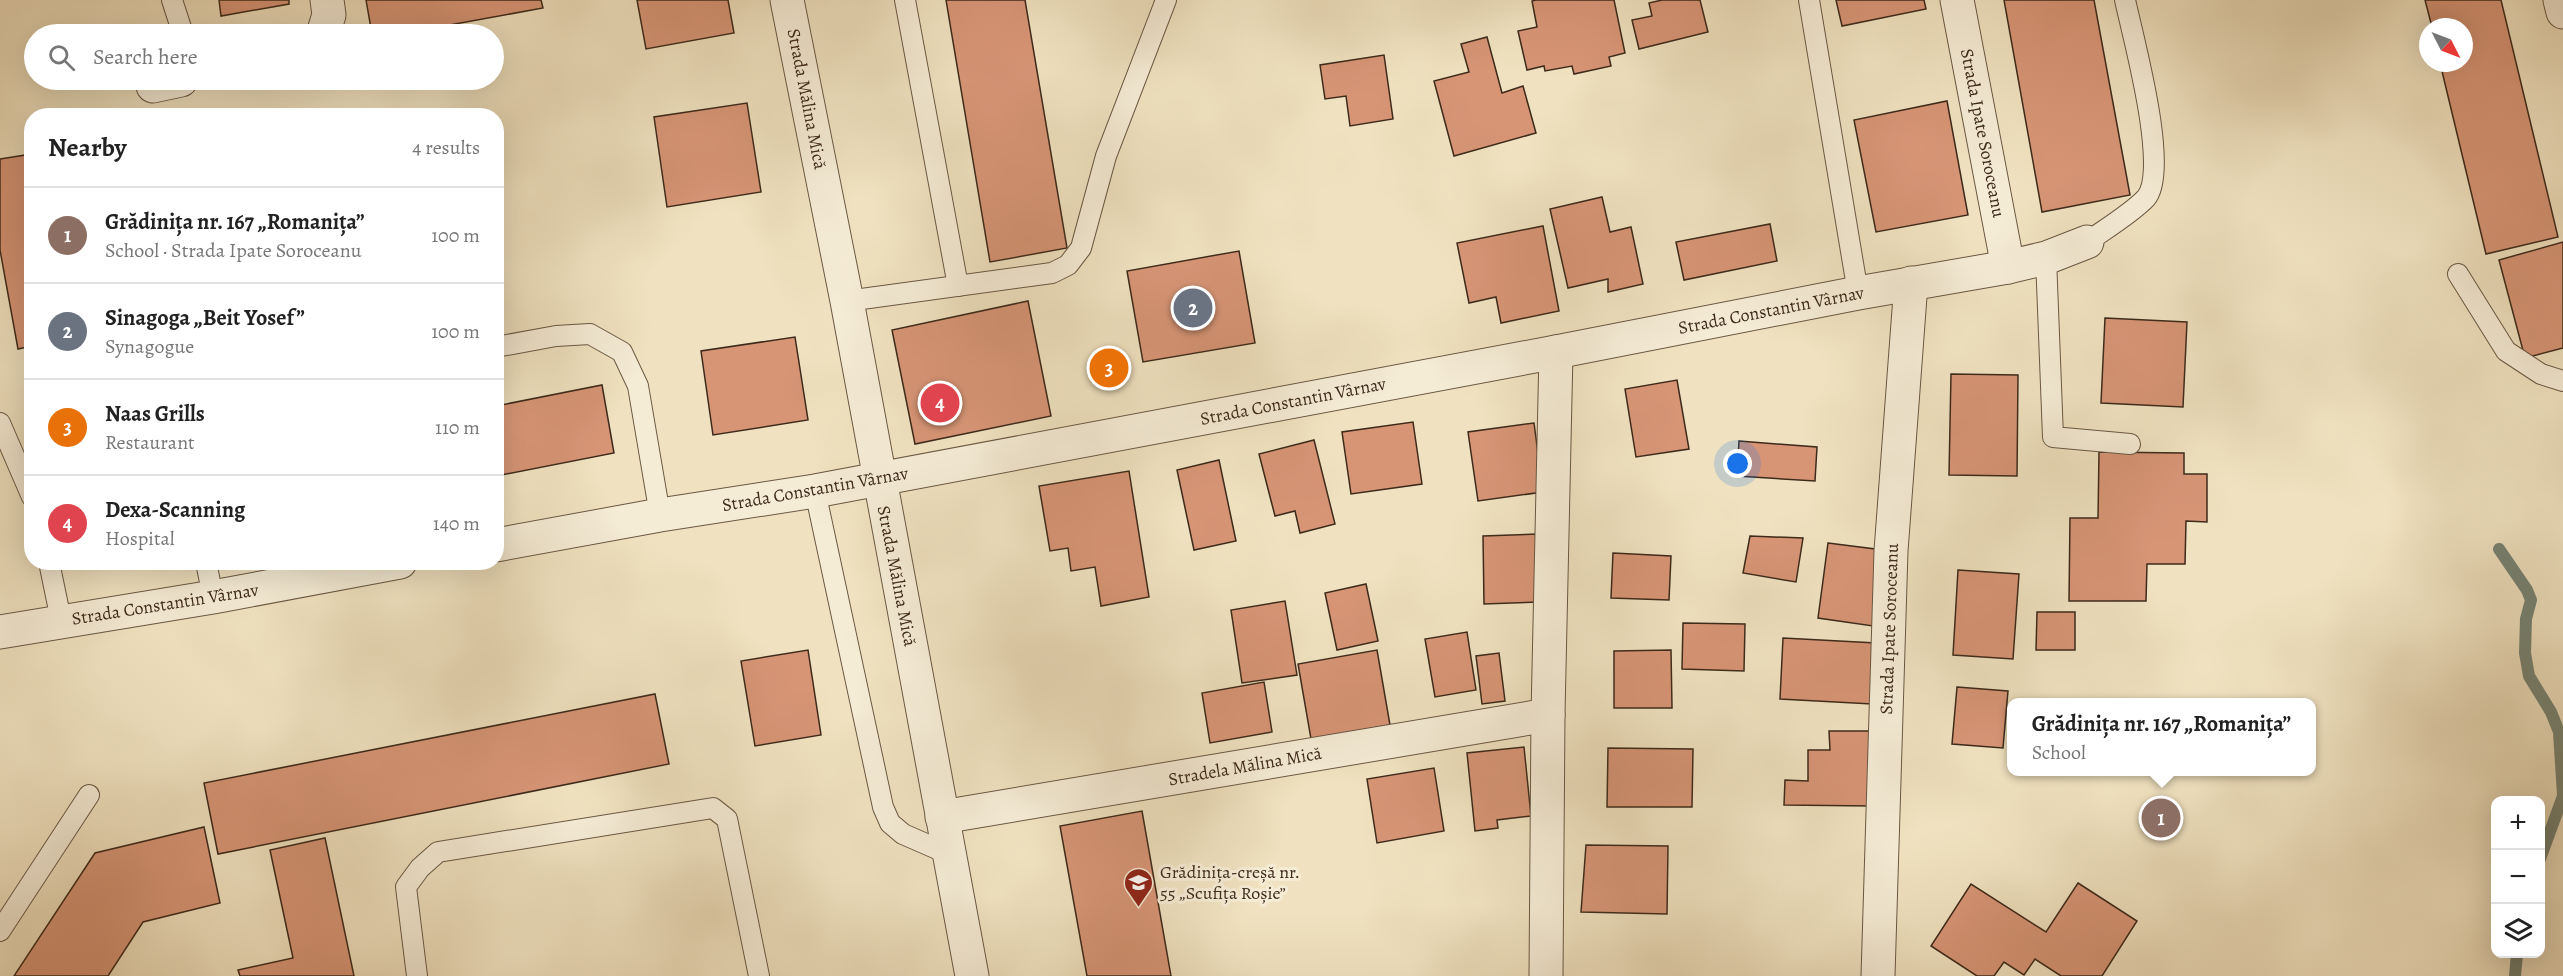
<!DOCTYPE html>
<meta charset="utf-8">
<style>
:root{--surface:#fff;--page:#f6f6f6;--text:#222;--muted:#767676;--line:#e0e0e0;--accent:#111827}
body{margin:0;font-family:Alegreya,serif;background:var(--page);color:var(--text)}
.controls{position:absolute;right:18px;bottom:18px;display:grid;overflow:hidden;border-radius:12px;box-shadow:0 6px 24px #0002}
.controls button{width:54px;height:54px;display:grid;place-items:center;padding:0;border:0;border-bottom:2px solid var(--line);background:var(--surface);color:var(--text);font:30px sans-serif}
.compass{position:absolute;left:2419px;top:18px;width:54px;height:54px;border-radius:50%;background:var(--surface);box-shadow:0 6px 24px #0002;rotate:132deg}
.you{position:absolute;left:1738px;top:464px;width:21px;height:21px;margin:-15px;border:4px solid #fff;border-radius:50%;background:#1a73e8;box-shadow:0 0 0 9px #1a73e833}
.badge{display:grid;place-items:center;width:39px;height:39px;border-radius:50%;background:var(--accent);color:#fff;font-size:20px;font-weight:700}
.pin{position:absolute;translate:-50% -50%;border:3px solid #fff;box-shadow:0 2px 6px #0006}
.popup{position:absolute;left:2007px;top:698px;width:309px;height:78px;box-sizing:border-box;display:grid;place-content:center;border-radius:12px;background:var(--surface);filter:drop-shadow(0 2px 4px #0005);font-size:20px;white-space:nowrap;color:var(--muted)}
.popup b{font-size:22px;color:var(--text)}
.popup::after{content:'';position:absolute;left:50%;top:100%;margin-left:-12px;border:12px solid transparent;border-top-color:var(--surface)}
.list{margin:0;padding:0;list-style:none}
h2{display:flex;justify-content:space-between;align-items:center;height:78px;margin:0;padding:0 24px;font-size:26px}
h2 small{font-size:20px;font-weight:400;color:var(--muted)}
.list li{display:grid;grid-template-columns:39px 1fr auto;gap:18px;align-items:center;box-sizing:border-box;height:96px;padding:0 24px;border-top:2px solid var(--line)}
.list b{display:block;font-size:22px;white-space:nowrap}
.list p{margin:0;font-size:20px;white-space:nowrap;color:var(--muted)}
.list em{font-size:20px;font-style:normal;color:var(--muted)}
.icon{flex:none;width:33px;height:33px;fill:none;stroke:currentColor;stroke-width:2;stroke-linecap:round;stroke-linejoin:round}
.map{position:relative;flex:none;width:2563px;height:976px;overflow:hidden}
.search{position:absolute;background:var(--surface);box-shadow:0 6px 24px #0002;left:24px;top:24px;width:480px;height:66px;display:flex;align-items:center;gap:15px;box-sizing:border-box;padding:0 21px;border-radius:33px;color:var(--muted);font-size:22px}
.panel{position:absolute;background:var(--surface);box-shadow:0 6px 24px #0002;left:24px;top:108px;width:480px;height:462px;border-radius:24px}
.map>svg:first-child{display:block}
</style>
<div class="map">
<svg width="2563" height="976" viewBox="0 0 2563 976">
<rect width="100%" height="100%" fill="#f0e2c0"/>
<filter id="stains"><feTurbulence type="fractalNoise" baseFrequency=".00333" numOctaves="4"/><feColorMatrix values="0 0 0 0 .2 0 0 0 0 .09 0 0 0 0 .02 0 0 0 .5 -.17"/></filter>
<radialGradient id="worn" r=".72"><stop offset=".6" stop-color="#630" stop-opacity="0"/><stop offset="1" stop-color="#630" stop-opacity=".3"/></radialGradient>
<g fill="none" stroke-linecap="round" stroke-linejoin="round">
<g stroke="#758374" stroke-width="12">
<path d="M2499 549 2527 590 2531 600 2526 619 2525 653 2529 676 2551 712 2559 732 2563 795"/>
<path d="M2540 859 2563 796"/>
<path d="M2515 976 2517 954"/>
</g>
</g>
<g fill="#d79576" stroke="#3d2a1b" stroke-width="1.5">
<path d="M219 0H289V4L221 16Z"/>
<path d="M366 0H541L543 8 400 34H372Z"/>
<path d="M637 0H728L734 33 646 49Z"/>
<path d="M946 0H1025L1067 248 990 262Z"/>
<path d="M1536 0H1614L1625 53 1609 57 1611 66 1574 74 1572 66 1545 71 1544 66 1527 70 1518 31 1537 27 1532 1Z"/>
<path d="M1662 0H1700L1708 32 1639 49 1632 20 1652 16 1649 3Z"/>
<path d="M1836 0H1924L1926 9 1842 26Z"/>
<path d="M2004 0H2094L2130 195 2042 212Z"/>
<path d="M2425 0H2501L2558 237 2486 254 2440 63H2464V27H2432Z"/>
<path d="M1487 37 1502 93 1523 86 1536 133 1454 156 1434 81 1469 72 1461 44Z"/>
<path d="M1384 55 1393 119 1350 126 1346 96 1325 99 1320 65Z"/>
<path d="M1947 101 1968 215 1876 232 1854 120Z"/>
<path d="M747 103 761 192 667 207 654 117Z"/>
<path d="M32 154V346L18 349 0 250V159Z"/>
<path d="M1602 197 1610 232 1631 227 1643 284 1608 292V279L1568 288 1550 209Z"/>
<path d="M1770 224 1777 261 1684 280 1676 242Z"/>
<path d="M1543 226 1559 311 1501 323 1496 297 1469 303 1457 243Z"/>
<path d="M2563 242V348L2525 358 2499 260Z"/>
<path d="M1239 251 1255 343 1143 362 1127 271Z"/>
<path d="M1028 301 1051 416 915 444 892 330Z"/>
<path d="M2105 318 2187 322 2183 407 2101 403Z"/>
<path d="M795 337 808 420 713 435 701 351Z"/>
<path d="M1951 374 2018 375 2017 476 1949 475Z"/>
<path d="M1677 380 1689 449 1636 457 1625 389Z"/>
<path d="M602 385 614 453 496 476V406Z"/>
<path d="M1413 422 1422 484 1351 494 1342 432Z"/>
<path d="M1534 423 1543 492 1478 501 1468 432Z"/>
<path d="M1314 440 1335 524 1300 533 1295 511 1275 516 1259 454Z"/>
<path d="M1739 441 1817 447 1815 481 1737 476Z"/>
<path d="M2099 452 2184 453V474H2207V522L2186 521 2185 564H2147L2146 601H2069L2070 518H2098Z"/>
<path d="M1219 460 1236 541 1194 550 1177 470Z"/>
<path d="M1129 471 1149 597 1101 606 1095 567 1071 571 1068 548 1050 551 1039 486Z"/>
<path d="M1538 534 1540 602 1484 604 1483 536Z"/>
<path d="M1750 536 1803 538 1796 582 1743 573Z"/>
<path d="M1828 543 1883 550 1873 626 1818 618Z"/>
<path d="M1613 553 1671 556 1669 600 1611 598Z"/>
<path d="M1958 570 2019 574 2013 659 1953 655Z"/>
<path d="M1366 584 1378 641 1337 650 1325 593Z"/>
<path d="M1285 601 1297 675 1242 683 1231 610Z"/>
<path d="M2037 612H2075V650H2036Z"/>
<path d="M1683 623 1745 624 1744 671 1682 669Z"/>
<path d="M1467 632 1476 690 1435 697 1425 639Z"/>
<path d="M1783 638 1876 643 1872 704 1780 699Z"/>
<path d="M808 650 821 735 755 746 741 661Z"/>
<path d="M1377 650 1390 725 1311 739 1298 664Z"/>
<path d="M1671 650 1672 708H1614V651Z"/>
<path d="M1499 653 1505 701 1482 704 1476 656Z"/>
<path d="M1264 682 1272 732 1210 743 1202 693Z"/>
<path d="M1957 687 2008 691 2003 748 1952 744Z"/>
<path d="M655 694 669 764 218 854 204 783Z"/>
<path d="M1829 731H1872L1871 806 1784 805 1785 780 1808 781V750H1830Z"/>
<path d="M1524 747 1531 816 1497 820 1498 828 1475 831 1467 753Z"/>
<path d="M1608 748 1693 749 1692 807H1607Z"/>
<path d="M1434 768 1444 831 1377 843 1367 779Z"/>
<path d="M1142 811 1171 976H1087L1060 826Z"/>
<path d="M204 827 220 903 143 922 108 976H14L95 853Z"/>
<path d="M325 838 354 976H240L238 970 293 958 270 850Z"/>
<path d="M1586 845 1668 846 1667 914 1581 912Z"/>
<path d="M2078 883 2137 921 2102 976H2061L2035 959 2024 975 2004 962 1994 976H1977L1931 946 1971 884 2046 932Z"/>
</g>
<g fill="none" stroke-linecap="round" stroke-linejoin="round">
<defs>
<g id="service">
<path d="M172 0 183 34"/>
<path d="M905 0 958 286"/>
<path d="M1809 0 1858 293"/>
<path d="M2087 242C2104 230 2132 213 2146 198 2170 171 2133 37 2125 0"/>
<path d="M2046 258 2053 437 2130 444"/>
<path d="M2458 274 2506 351 2541 374 2563 381"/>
<path d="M847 301 1052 273 1068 265 1081 248 1106 156 1166 0"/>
<path d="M496 347 556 336 590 334 622 352 638 386 660 515"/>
<path d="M0 423 32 497"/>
<path d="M815 491 883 807 890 823 903 834 951 855"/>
<path d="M49 562 61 620"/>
<path d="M206 562 213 597"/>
<path d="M0 931 89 795"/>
<path d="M417 976 406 887 420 868 438 852 713 808 727 819 759 976"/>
</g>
<g id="minor">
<path d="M787 0 847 301 972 976"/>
<path d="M1957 0 2008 267"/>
<path d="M2560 0 2563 12"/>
<path d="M323 34 329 15 327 0"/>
<path d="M153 86 181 80"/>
<path d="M496 545 660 515 815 491 1556 352 1858 293 2008 267 2046 258 2087 242"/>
<path d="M0 632 213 597 400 562"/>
<path d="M942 817 1548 715"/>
<path d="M1546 976 1548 715 1556 352"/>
<path d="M1878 976 1891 551 1911 283"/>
</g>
</defs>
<use href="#service" stroke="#6a5844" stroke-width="22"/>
<use href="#minor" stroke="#6a5844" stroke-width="35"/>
<use href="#service" stroke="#f5ecd6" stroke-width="20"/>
<use href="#minor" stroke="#f5ecd6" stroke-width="33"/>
</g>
<defs>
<symbol id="school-pin" viewBox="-11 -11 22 30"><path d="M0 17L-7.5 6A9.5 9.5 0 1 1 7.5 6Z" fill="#8f2418" stroke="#f5ecd6"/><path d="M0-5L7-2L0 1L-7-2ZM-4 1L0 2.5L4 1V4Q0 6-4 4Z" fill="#fff"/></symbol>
</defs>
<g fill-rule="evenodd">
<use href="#school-pin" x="1122" y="866" width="33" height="45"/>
</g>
<g text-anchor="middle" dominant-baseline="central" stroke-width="6" stroke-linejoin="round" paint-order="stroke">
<g font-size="18" fill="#3d2a1b" stroke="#f5ecd6">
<text transform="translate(807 99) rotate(79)">Strada Mălina Mică</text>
<text transform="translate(1983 133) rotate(79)">Strada Ipate Soroceanu</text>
<text transform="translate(1771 310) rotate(-11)">Strada Constantin Vârnav</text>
<text transform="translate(1293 401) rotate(-11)">Strada Constantin Vârnav</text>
<text transform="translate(815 489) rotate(-10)">Strada Constantin Vârnav</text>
<text transform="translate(897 576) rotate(79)">Strada Mălina Mică</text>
<text transform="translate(165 604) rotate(-9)">Strada Constantin Vârnav</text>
<text transform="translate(1889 629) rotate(-88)">Strada Ipate Soroceanu</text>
<text transform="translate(1245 766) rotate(-10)">Stradela Mălina Mică</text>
</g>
<g font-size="18" fill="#3d2a1b" stroke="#f5ecd6" text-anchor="start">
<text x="1160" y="872">Grădinița-creșă nr.<tspan x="1160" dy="21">55 „Scufița Roșie”</tspan></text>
</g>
</g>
<rect width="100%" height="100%" filter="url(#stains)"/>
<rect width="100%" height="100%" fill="url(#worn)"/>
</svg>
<div class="controls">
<button>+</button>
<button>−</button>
<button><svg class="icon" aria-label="layers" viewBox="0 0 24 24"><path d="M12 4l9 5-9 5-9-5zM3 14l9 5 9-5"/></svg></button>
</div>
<svg class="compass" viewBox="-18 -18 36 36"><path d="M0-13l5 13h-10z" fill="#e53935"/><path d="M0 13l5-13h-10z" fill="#767676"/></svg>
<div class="you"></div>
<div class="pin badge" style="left:2161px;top:818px;background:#8d6e63">1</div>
<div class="popup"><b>Grădinița nr. 167 „Romanița”</b>School</div>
<div class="pin badge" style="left:1193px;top:308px;background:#6b7280">2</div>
<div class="pin badge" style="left:1109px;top:368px;background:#e8710a">3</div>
<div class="pin badge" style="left:940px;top:403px;background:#e0444e">4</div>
<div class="search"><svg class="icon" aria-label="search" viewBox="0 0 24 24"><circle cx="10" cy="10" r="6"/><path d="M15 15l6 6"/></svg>Search here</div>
<section class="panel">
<h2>Nearby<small>4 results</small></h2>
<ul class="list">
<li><span class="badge" style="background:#8d6e63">1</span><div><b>Grădinița nr. 167 „Romanița”</b><p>School · Strada Ipate Soroceanu</p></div><em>100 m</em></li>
<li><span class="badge" style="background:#6b7280">2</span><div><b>Sinagoga „Beit Yosef”</b><p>Synagogue</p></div><em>100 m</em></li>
<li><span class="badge" style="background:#e8710a">3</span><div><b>Naas Grills</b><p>Restaurant</p></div><em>110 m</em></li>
<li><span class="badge" style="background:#e0444e">4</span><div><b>Dexa-Scanning</b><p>Hospital</p></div><em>140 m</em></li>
</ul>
</section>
</div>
